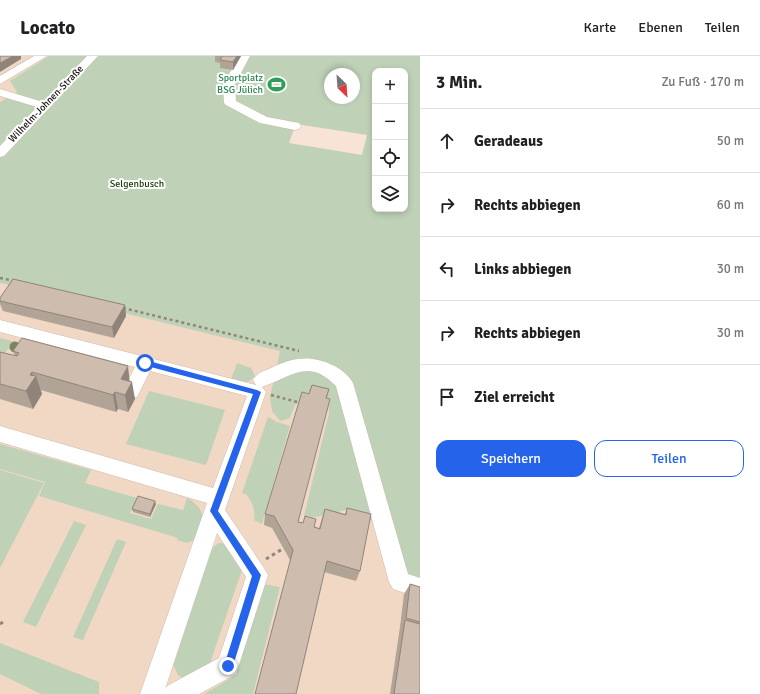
<!DOCTYPE html>
<html lang="de">
<meta charset="utf-8">
<style>
:root{--surface:#fff;--page:#f6f6f6;--text:#202124;--muted:#757577;--line:#e0e0e0;--accent:#2563eb}
body{margin:0;font-family:Signika,sans-serif;background:var(--page);color:var(--text)}
.controls{position:absolute;right:12px;top:12px;display:grid;overflow:hidden;border-radius:8px;box-shadow:0 2px 6px #0003}
.controls button{width:36px;height:36px;display:grid;place-items:center;padding:0;border:0;border-bottom:1px solid var(--line);background:var(--surface);color:var(--text);font:20px sans-serif}
.compass{position:absolute;left:324px;top:12px;width:36px;height:36px;border-radius:50%;background:var(--surface);box-shadow:0 2px 6px #0003;rotate:155deg}
.stop{position:absolute;width:12px;height:12px;margin:-9px;border:3px solid #2563eb;border-radius:50%;background:#fff}
.stop.end{background:#2563eb;border-color:#fff;box-shadow:0 1px 4px #0008}
.list{margin:0;padding:0;list-style:none}
h2{display:flex;justify-content:space-between;align-items:center;height:52px;margin:0;padding:0 16px;font-size:17px}
h2 small{font-size:13px;font-weight:400;color:var(--muted)}
.list li{display:grid;grid-template-columns:26px 1fr auto;gap:12px;align-items:center;box-sizing:border-box;height:64px;padding:0 16px;border-top:1px solid var(--line)}
.list b{display:block;font-size:15px;white-space:nowrap}
.list em{font-size:13px;font-style:normal;color:var(--muted)}
.actions{display:flex;gap:8px;padding:12px 16px}
.actions a{flex:1;padding:9px 0;border:1px solid var(--accent);border-radius:12px;text-align:center;font-size:14px;color:var(--accent)}
.actions .main{background:var(--accent);color:#fff}
.icon{flex:none;width:22px;height:22px;fill:none;stroke:currentColor;stroke-width:2;stroke-linecap:round;stroke-linejoin:round}
.map{position:relative;flex:none;width:420px;height:638px;overflow:hidden}
header{display:flex;align-items:center;gap:24px;box-sizing:border-box;height:56px;padding:0 20px;background:var(--surface);border-bottom:1px solid var(--line)}
header strong{font-size:19px}
nav{display:flex;gap:22px;margin-inline-start:auto;font-size:14px}
main{display:flex}
aside{flex:1;background:var(--surface)}
.map>svg:first-child{display:block}
</style>
<header>
<strong>Locato</strong>
<nav><a>Karte</a><a>Ebenen</a><a>Teilen</a></nav>
</header>
<main>
<div class="map">
<svg width="420" height="638" viewBox="0 0 420 638">
<rect width="100%" height="100%" fill="#f7e4d7"/>
<g fill="#f1d8c5">
<path d="M0 0H73L0 46Z"/>
<path d="M0 227 347 311 406 525 420 638H0Z"/>
</g>
<g fill="#bfd1b7" fill-rule="evenodd">
<path d="M49 0H420V532L400 526 372 465 346 454 316 461 304 460 329 357 328 344 308 340 295 349 290 362 280 365 272 355 270 341 280 295 0 227V46L17 36 10 25ZM375 15H405V153H375ZM330 18H354V42H330ZM296 68 367 79 362 99 289 87Z"/>
<path d="M0 282 48 294 43 302 8 293 0 304Z"/>
<path d="M237 307 251 312 255 320 251 324 245 327 231 323Z"/>
<path d="M149 335 225 354 206 409 126 388Z"/>
<path d="M268 361 277 366 290 370 262 468 254 464C256 454 252 446 246 438L242 437Z"/>
<path d="M0 388 91 414 85 427 137 442 130 457 151 463 158 448 183 454 187 442C209 455 203 465 194 484L187 487 177 484 178 482 39 440 45 426 0 413Z"/>
<path d="M0 414 44 427 0 512Z"/>
<path d="M74 465 86 469 36 571 23 566Z"/>
<path d="M117 483 126 486 83 584 73 581Z"/>
<path d="M219 487 227 488 242 514 211 604 218 608 183 622 178 619 173 608 210 493Z"/>
<path d="M264 528 280 531 253 638H204L233 621Z"/>
<path d="M0 587 99 626V638H41L0 618Z"/>
</g>
<g fill="none" stroke-linecap="round" stroke-linejoin="round">
<defs>
<g id="minor">
<path d="M34 0H47L0 28V20Z"/>
<path d="M87 0H98L4 100 0 101V90L37 51 0 40V33L43 46Z"/>
<path d="M240 0H250L235 28 236 45 267 61 299 67 301 70 299 73 295 74 260 67 226 49 224 47 223 28Z"/>
<path d="M0 264 256 329 253 324C257 317 264 315 271 312 279 308 289 304 298 303 317 300 344 310 353 327L408 518 420 522V542L393 533 389 526 336 330C308 301 291 321 262 331L266 336 225 454 264 512 268 519 236 618 199 638H140L207 447 0 386V370L213 432 247 340 150 315 137 341 131 343 125 341 122 336 135 311 0 276ZM217 477 246 521 219 602 167 630 165 633Z"/>
</g>
</defs>
<use href="#minor" stroke="#ccbaad" stroke-width="1"/>
<g stroke="#92857c" stroke-width="2.5" stroke-dasharray="3 3" stroke-linecap="butt">
<path d="M0 222 16 225"/>
<path d="M123 252 299 295"/>
<path d="M271 339 301 347"/>
</g>
<g stroke="#92857c" stroke-width="3" stroke-dasharray="3.5 3.5" stroke-linecap="butt">
<path d="M266 503 284 492"/>
<path d="M0 568 3 566"/>
</g>
<use href="#minor" fill="#fff" fill-rule="evenodd"/>
</g>
<circle fill="#7b8661" cx="15" cy="291" r="5.5"/>
<g fill="#b1a396">
<path d="M215 0H241L233 14 220 12V7L215 6Z"/>
<path d="M0 242 125 249 126 260 114 282 3 255 0 248Z"/>
<path d="M13 295 130 325 135 343 128 356 118 353 116 356 41 334 42 338 33 353 0 343V296L15 300Z"/>
<path d="M329 333 298 466 319 472 325 453 345 458 347 452 360 515 356 525 324 516 290 504 272 472 264 469 265 458 309 338Z"/>
<path d="M156 448 150 461 133 456 132 453Z"/>
<path d="M410 528 420 531V638H390L400 571 404 538Z"/>
</g>
<g fill="#90847a">
<path d="M13 0H21V3L0 16V7Z"/>
<path d="M237 0H241L233 14V6Z"/>
<path d="M125 249 126 260 114 282 112 271Z"/>
<path d="M128 310 130 328 121 323Z"/>
<path d="M32 316 34 323 36 320 42 338 33 353 26 335 30 319Z"/>
<path d="M132 326 135 343 128 356 125 339Z"/>
<path d="M115 336 118 353 116 356 113 339Z"/>
<path d="M155 445 156 448 150 461V458Z"/>
</g>
<g fill="#cebdaf" stroke="#90847a">
<path d="M0 0H13L0 7Z"/>
<path d="M222 0H237L233 6 220 4Z"/>
<path d="M13 223 125 249 112 271 0 245V242Z"/>
<path d="M22 282 128 310 121 323 132 326 125 339 115 336 113 339 32 316 30 319 36 320 26 335 0 328V296L17 300 19 297 13 295Z"/>
<path d="M312 329 329 333 326 342 330 343 298 466 303 467 305 460 316 463 314 471 320 473 325 453 346 459 347 452 371 458 360 515 327 505 296 638H255L293 494 274 460 265 458 302 336 309 338Z"/>
<path d="M138 440 155 445 150 458 132 453Z"/>
<path d="M410 528 420 531V566L406 562Z"/>
<path d="M405 564 420 568V638H394Z"/>
</g>
<path fill="#2563eb" d="M145 304 257 334 261 336 218 455 261 519 233 610 231 613 228 615 225 613 224 610 252 520 210 455 253 338 143 309V305Z"/>
<defs>
<symbol id="stadium-bare" viewBox="-9 -9 18 18"><path d="M0-5a6.5 5 0 1 0 0 10a6.5 5 0 1 0 0-10ZM-3.5-1.8h7v3.6h-7Z" fill="#2e9e5b" stroke="#fff" stroke-width="2.5" paint-order="stroke"/></symbol>
</defs>
<g fill-rule="evenodd">
<use href="#stadium-bare" x="264" y="16" width="25" height="25"/>
</g>
<g text-anchor="middle" dominant-baseline="central" stroke-width="4" stroke-linejoin="round" paint-order="stroke">
<g font-size="10" fill="#27864d" stroke="#fff" text-anchor="end">
<text x="263" y="22">Sportplatz<tspan x="263" dy="12">BSG Jülich</tspan></text>
</g>
<g font-size="10" fill="#19130e" stroke="#fff">
<text transform="translate(46 48) rotate(-46)">Wilhelm-Johnen-Straße</text>
</g>
<g font-size="10" fill="#163a00" stroke="#fff">
<text x="137" y="128">Selgenbusch</text>
</g>
</g>
</svg>
<div class="controls">
<button>+</button>
<button>−</button>
<button><svg class="icon" aria-label="locate" viewBox="0 0 24 24"><circle cx="12" cy="12" r="6"/><path d="M12 2v4M12 18v4M2 12h4M18 12h4"/></svg></button>
<button><svg class="icon" aria-label="layers" viewBox="0 0 24 24"><path d="M12 4l9 5-9 5-9-5zM3 14l9 5 9-5"/></svg></button>
</div>
<svg class="compass" viewBox="-18 -18 36 36"><path d="M0-13l5 13h-10z" fill="#e53935"/><path d="M0 13l5-13h-10z" fill="#757577"/></svg>
<div class="stop" style="left:145px;top:307px"></div>
<div class="stop end" style="left:228px;top:610px"></div>
</div>
<aside>
<h2>3 Min.<small>Zu Fuß · 170 m</small></h2>
<ul class="list">
<li><svg class="icon" aria-label="ahead" viewBox="0 0 24 24"><path d="M12 20V5M6 11l6-6 6 6"/></svg><div><b>Geradeaus</b></div><em>50 m</em></li>
<li><svg class="icon" aria-label="right" viewBox="0 0 24 24"><path d="M7 20v-9h11M14 6l5 5-5 5"/></svg><div><b>Rechts abbiegen</b></div><em>60 m</em></li>
<li><svg class="icon" aria-label="left" viewBox="0 0 24 24"><path d="M17 20v-9H6M10 6l-5 5 5 5"/></svg><div><b>Links abbiegen</b></div><em>30 m</em></li>
<li><svg class="icon" aria-label="right" viewBox="0 0 24 24"><path d="M7 20v-9h11M14 6l5 5-5 5"/></svg><div><b>Rechts abbiegen</b></div><em>30 m</em></li>
<li><svg class="icon" aria-label="arrive" viewBox="0 0 24 24"><path d="M6 21V4h12l-3 4 3 4H6"/></svg><div><b>Ziel erreicht</b></div></li>
</ul>
<div class="actions"><a class="main">Speichern</a><a>Teilen</a></div>
</aside>
</main>
